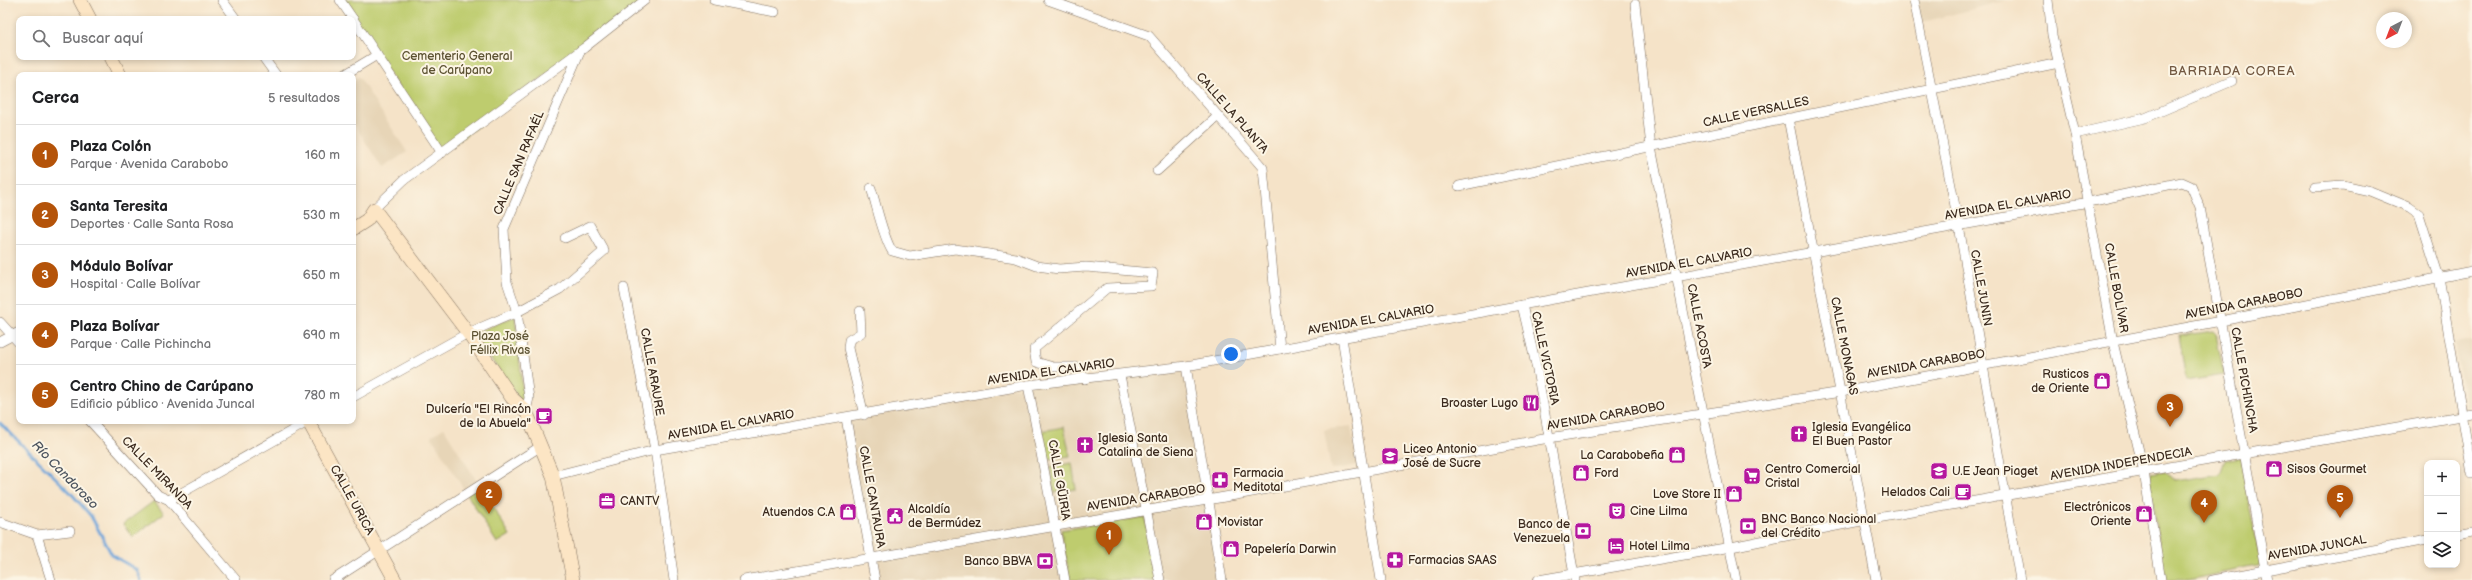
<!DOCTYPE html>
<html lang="es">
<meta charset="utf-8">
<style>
:root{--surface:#fff;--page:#f2f2f2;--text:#202124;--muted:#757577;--line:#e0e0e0;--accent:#b45309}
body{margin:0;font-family:"Balsamiq Sans",sans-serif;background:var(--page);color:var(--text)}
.controls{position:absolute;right:12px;bottom:12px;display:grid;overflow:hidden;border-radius:8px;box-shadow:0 2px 6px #0003}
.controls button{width:36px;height:36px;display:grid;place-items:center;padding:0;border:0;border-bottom:1px solid var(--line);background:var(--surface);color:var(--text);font:20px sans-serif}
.compass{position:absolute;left:2376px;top:12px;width:36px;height:36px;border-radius:50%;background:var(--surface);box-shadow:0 2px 6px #0003;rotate:222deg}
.you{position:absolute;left:1231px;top:354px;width:14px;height:14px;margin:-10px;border:3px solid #fff;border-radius:50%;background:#1a73e8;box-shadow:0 0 0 6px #1a73e833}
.badge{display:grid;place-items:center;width:26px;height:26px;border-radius:50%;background:var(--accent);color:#fff;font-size:13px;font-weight:700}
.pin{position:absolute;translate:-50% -33px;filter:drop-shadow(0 1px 2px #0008)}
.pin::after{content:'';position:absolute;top:21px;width:14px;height:12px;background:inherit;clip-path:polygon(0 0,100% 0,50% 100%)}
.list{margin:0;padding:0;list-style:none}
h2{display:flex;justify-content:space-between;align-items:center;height:52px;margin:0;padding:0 16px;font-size:17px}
h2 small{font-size:13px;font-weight:400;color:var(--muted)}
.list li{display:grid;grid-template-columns:26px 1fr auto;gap:12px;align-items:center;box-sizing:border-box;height:60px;padding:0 16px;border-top:1px solid var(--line)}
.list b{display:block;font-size:15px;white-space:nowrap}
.list p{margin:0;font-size:13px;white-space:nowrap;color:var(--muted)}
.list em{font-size:13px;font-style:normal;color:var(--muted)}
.icon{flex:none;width:22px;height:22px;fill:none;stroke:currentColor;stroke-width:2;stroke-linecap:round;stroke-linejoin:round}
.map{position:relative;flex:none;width:2472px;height:580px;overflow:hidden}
.search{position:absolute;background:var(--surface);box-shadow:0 2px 6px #0003;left:16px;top:16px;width:340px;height:44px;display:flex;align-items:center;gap:10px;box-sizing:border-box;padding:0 14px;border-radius:8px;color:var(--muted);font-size:15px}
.panel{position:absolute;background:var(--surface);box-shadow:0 2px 6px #0003;left:16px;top:72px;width:340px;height:352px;border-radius:8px}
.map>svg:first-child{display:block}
</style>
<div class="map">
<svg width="2472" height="580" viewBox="0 0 2472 580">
<rect width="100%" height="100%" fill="#fcf5e5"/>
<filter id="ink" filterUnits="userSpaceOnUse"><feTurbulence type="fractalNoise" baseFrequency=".025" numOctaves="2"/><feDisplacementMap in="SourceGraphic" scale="8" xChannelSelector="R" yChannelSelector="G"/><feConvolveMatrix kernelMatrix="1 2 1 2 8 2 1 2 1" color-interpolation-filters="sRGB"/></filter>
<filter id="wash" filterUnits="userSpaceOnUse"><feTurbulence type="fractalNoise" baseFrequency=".012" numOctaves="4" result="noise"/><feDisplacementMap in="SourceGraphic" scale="16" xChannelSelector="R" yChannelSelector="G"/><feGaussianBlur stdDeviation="0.9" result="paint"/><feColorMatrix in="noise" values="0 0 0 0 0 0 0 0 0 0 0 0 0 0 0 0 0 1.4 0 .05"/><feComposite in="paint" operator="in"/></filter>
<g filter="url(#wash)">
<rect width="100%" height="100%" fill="#f5e3c8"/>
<g fill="#e7d5b7">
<path d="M1914 0H2007L1919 23Z"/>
<path d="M359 77 407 152 382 168 355 125 353 126V81Z"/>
<path d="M2472 341V405L2466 406 2454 344Z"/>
<path d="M1186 366 1222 580H875L846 418 1028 385Z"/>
<path d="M1351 426 1358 465 1331 470 1324 430Z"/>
<path d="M444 428 510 535 497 543 431 436Z"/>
</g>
<g fill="#becc6e" stroke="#7c7b46">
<path d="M340 0H645L442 153Z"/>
<path d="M515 316 524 405 473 334Z"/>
<path d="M2213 331 2216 334 2224 375 2186 381 2179 336Z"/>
<path d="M1064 427 1070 456 1047 459 1042 431Z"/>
<path d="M2240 457 2261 565 2187 580H2163L2149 473 2166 471 2175 481 2220 474 2225 460Z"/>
<path d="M1072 463 1076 489 1054 492 1050 467Z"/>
<path d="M480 486 510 535 497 543 467 494Z"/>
<path d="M154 501 164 513 133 537 123 524Z"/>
<path d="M1145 517 1156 580H1070L1061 530Z"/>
</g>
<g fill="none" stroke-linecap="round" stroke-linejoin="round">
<path stroke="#6ba3d9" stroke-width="3" d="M0 423 70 492 91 516 112 555 137 570 141 580"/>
</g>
</g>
<g filter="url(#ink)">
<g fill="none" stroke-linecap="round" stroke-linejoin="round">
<defs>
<g id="minor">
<path d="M222 0 236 19"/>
<path d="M340 0 353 19"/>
<path d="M714 0 775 12"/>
<path d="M1048 0 1149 36 1263 168 1280 349"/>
<path d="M1914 0 1959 226 2020 580"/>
<path d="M2048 0 2052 35 2075 134 2113 342 2144 472 2161 580"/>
<path d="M1635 4 1651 147 1736 580"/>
<path d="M353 19 442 153"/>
<path d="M263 57 276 75"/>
<path d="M344 75 377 55"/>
<path d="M1788 118 1876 580"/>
<path d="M2075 134 2145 118 2232 81"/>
<path d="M1157 171 1218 116"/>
<path d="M1459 186 2059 63"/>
<path d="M2315 187 2343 185 2370 191 2409 207 2419 214 2439 277 2472 473"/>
<path d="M871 188C877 207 883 237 892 251L910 256 955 249 1016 258 1037 266 1059 269 1086 267 1153 273 1151 286 1107 288 1034 349 1036 362 1053 367H1077L1085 379"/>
<path d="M374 209 404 180 584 48 645 0"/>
<path d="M624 288 655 450 674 580"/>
<path d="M1522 305 1536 365 1575 580"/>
<path d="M860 311 861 333 849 340 848 348 864 415"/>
<path d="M0 322 19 343"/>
<path d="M1342 338 1381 580"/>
<path d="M0 342 19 332"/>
<path d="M1186 366 1222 580"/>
<path d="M1120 375 1160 580"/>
<path d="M1028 385 1065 580"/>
<path d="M353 397 468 333 517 312 560 289 604 251 590 226 565 238"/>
<path d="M526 411 529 398 517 312 507 282 504 229 580 51"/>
<path d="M846 418 875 580"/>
<path d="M90 421 158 495 169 500 236 580"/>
<path d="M553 476 655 450 1028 385 1186 366 2089 202 2182 182 2191 186 2200 207 2267 580"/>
<path d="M169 500 309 421"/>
<path d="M0 522 37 535 51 580"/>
<path d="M37 535 70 531"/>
<path d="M2457 535 2472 532"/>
<path d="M333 580 541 446"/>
<path d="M744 580 1236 495 1549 438 1841 392 2221 321 2472 271"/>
<path d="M1538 580 1731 547 1866 520 2472 414"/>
<path d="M2212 580 2427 540"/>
</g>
<g id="secondary">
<path d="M80 0 90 19"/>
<path d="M111 57 120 75"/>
<path d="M353 229 367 220 374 209 468 333 512 398 526 411 553 476 573 580"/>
<path d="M308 421 395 580"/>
</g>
</defs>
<use href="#minor" stroke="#7c6b5a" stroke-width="10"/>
<use href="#secondary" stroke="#7c6b5a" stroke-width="14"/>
<use href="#minor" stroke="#fff" stroke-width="9"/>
<use href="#secondary" stroke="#fce5c4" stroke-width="13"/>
</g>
</g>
<defs>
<symbol id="shop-square" viewBox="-11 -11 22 22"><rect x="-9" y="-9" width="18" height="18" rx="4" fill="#b5179e" stroke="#fcf5e5"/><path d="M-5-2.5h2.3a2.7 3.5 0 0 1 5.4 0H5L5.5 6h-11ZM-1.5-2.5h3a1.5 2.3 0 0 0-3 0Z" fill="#fff"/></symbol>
<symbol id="restaurant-square" viewBox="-11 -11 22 22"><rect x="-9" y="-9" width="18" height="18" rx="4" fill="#b5179e" stroke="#fcf5e5"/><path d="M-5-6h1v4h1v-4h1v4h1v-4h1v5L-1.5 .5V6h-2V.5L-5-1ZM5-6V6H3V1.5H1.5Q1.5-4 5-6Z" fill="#fff"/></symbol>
<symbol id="cafe-square" viewBox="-11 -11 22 22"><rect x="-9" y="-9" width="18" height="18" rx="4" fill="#b5179e" stroke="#fcf5e5"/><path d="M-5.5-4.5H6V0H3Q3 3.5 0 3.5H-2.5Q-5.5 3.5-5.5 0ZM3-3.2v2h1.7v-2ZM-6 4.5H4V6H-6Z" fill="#fff"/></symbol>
<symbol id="church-square" viewBox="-11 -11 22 22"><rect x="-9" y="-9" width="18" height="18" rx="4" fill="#b5179e" stroke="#fcf5e5"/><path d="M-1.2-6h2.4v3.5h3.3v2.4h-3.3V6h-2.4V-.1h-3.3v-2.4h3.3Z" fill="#fff"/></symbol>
<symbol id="school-square" viewBox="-11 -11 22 22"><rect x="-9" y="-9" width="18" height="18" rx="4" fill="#b5179e" stroke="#fcf5e5"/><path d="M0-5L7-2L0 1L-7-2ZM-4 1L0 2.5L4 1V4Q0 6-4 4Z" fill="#fff"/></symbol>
<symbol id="supermarket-square" viewBox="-11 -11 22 22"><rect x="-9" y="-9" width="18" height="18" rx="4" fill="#b5179e" stroke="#fcf5e5"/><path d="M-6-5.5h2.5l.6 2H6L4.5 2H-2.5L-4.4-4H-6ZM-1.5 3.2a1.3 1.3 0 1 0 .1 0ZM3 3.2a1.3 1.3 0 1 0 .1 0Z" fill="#fff"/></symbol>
<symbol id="pharmacy-square" viewBox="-11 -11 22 22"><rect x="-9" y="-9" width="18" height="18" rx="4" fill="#b5179e" stroke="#fcf5e5"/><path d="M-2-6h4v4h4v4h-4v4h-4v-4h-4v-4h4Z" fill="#fff"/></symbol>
<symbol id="office-square" viewBox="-11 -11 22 22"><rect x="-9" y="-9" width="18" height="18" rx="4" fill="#b5179e" stroke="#fcf5e5"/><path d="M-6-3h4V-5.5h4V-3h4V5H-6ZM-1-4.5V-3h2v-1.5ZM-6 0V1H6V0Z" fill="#fff"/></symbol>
<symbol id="theatre-square" viewBox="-11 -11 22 22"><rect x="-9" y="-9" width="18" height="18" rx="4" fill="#b5179e" stroke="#fcf5e5"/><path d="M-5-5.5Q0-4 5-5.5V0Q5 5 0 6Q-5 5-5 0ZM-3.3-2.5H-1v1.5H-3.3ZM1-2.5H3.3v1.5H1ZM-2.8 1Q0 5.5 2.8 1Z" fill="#fff"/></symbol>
<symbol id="civic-square" viewBox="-11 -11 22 22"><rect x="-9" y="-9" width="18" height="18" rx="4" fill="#b5179e" stroke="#fcf5e5"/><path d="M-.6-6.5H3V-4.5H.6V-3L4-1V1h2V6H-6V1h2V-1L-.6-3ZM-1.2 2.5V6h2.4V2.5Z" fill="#fff"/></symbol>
<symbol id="bank-square" viewBox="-11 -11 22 22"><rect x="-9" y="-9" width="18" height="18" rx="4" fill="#b5179e" stroke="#fcf5e5"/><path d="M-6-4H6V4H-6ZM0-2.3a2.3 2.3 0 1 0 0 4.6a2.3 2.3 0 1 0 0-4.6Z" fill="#fff"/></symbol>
<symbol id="hotel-square" viewBox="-11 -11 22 22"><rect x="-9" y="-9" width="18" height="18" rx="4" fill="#b5179e" stroke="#fcf5e5"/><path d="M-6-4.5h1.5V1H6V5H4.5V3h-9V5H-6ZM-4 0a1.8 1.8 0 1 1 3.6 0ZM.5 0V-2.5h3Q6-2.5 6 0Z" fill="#fff"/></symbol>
</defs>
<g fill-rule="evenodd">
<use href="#shop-square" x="2092" y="371" width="20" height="20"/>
<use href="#restaurant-square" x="1521" y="393" width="20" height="20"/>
<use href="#cafe-square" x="534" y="406" width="20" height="20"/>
<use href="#church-square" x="1789" y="424" width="20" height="20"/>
<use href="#church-square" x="1075" y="435" width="20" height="20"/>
<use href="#shop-square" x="1667" y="445" width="20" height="20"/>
<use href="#school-square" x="1380" y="446" width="20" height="20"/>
<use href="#shop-square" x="2264" y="459" width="20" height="20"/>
<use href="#school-square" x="1929" y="461" width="20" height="20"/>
<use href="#shop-square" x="1571" y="463" width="20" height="20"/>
<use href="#supermarket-square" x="1742" y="466" width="20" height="20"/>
<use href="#pharmacy-square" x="1210" y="470" width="20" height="20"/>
<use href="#cafe-square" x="1953" y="482" width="20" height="20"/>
<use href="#shop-square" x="1724" y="484" width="20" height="20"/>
<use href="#office-square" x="597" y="491" width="20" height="20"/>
<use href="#theatre-square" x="1607" y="501" width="20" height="20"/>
<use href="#shop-square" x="838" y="502" width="20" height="20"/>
<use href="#shop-square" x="2134" y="504" width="20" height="20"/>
<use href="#civic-square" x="885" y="506" width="20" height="20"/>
<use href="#shop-square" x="1194" y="512" width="20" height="20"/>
<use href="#bank-square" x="1738" y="516" width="20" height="20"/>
<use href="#bank-square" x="1573" y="521" width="20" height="20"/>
<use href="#hotel-square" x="1606" y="536" width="20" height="20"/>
<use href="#shop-square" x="1221" y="539" width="20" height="20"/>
<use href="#pharmacy-square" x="1385" y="550" width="20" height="20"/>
<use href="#bank-square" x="1035" y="551" width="20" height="20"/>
</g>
<g text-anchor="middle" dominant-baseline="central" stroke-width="4" stroke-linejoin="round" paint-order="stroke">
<g font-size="12" fill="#5c5232" stroke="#fcf5e5">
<text x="457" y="56">Cementerio General<tspan x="457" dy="14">de Carúpano</tspan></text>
<text x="500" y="336">Plaza José<tspan x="500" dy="14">Féllix Rivas</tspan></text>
</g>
<g font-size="12" fill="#3b2a1e" stroke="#fcf5e5">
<text transform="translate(1756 112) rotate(-12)">CALLE VERSALLES</text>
<text transform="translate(1232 113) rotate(49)">CALLE LA PLANTA</text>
<text transform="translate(519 163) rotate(-67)">CALLE SAN RAFAÉL</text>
<text transform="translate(2008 205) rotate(-10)">AVENIDA EL CALVARIO</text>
<text transform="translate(1689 263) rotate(-10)">AVENIDA EL CALVARIO</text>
<text transform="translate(1981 288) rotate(80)">CALLE JUNIN</text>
<text transform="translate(2116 288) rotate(80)">CALLE BOLÍVAR</text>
<text transform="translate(2244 304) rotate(-11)">AVENIDA CARABOBO</text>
<text transform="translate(1371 320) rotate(-10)">AVENIDA EL CALVARIO</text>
<text transform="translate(1699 326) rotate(79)">CALLE ACOSTA</text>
<text transform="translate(1844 346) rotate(79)">CALLE MONAGAS</text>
<text transform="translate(1545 358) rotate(78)">CALLE VICTORIA</text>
<text transform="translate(1926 364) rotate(-10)">AVENIDA CARABOBO</text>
<text transform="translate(652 372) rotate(80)">CALLE ARAURE</text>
<text transform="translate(1051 372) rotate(-8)">AVENIDA EL CALVARIO</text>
<text transform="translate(2244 380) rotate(80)">CALLE PICHINCHA</text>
<text transform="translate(1606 416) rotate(-10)">AVENIDA CARABOBO</text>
<text transform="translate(731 425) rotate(-10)">AVENIDA EL CALVARIO</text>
<text transform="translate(2121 464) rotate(-10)">AVENIDA INDEPENDECIA</text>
<text transform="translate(157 473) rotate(46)">CALLE MIRANDA</text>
<text transform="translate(1059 480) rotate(80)">CALLE GÜIRIA</text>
<text transform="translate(872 497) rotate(80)">CALLE CANTAURA</text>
<text transform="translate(1146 498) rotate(-9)">AVENIDA CARABOBO</text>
<text transform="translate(352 500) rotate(61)">CALLE URICA</text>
<text transform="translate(2317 548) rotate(-10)">AVENIDA JUNCAL</text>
</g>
<g font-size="12" fill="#3b2a1e" stroke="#fcf5e5" text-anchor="start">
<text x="2089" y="374" text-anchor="end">Rusticos<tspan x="2089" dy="14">de Oriente</tspan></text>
<text x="1518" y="403" text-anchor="end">Broaster Lugo</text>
<text x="531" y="409" text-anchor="end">Dulcería "El Rincón<tspan x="531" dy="14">de la Abuela"</tspan></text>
<text x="1812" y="427">Iglesia Evangélica<tspan x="1812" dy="14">El Buen Pastor</tspan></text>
<text x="1098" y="438">Iglesia Santa<tspan x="1098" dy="14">Catalina de Siena</tspan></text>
<text x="1403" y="449">Liceo Antonio<tspan x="1403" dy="14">José de Sucre</tspan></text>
<text x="1664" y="455" text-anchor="end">La Carabobeña</text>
<text x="1765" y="469">Centro Comercial<tspan x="1765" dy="14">Cristal</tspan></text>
<text x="2287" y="469">Sisos Gourmet</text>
<text x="1952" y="471">U.E Jean Piaget</text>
<text x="1233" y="473">Farmacia<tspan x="1233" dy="14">Meditotal</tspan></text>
<text x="1594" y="473">Ford</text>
<text x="1950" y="492" text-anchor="end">Helados Cali</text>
<text x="1721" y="494" text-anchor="end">Love Store II</text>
<text x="620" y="501">CANTV</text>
<text x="2131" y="507" text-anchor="end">Electrónicos<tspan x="2131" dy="14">Oriente</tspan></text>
<text x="908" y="509">Alcaldía<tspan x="908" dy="14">de Bermúdez</tspan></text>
<text x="1630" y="511">Cine Lilma</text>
<text x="835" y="512" text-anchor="end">Atuendos C.A</text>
<text x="1761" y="519">BNC Banco Nacional<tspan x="1761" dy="14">del Crédito</tspan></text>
<text x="1217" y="522">Movistar</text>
<text x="1570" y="524" text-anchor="end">Banco de<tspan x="1570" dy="14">Venezuela</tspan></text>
<text x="1629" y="546">Hotel Lilma</text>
<text x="1244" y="549">Papelería Darwin</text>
<text x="1408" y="560">Farmacias SAAS</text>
<text x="1032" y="561" text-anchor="end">Banco BBVA</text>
</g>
<g font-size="13" letter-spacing="1" fill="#725841" stroke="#fcf5e5">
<text x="2232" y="71">BARRIADA COREA</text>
</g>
<g font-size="13" font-style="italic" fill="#4c545f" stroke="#fcf5e5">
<text transform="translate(65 475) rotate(46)">Río Candoroso</text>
</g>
</g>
</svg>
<div class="controls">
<button>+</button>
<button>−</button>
<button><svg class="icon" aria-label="layers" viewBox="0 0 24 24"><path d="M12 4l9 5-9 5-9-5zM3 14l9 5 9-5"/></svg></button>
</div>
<svg class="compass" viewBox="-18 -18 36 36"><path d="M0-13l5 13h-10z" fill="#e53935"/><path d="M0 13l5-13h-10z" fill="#757577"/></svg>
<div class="you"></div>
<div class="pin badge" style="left:1109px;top:555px">1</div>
<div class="pin badge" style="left:489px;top:514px">2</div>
<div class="pin badge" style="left:2170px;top:427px">3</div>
<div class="pin badge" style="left:2204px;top:523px">4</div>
<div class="pin badge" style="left:2340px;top:518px">5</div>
<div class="search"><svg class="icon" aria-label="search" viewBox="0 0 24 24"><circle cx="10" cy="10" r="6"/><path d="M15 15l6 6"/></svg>Buscar aquí</div>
<section class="panel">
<h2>Cerca<small>5 resultados</small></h2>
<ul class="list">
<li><span class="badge">1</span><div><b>Plaza Colón</b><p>Parque · Avenida Carabobo</p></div><em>160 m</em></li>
<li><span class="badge">2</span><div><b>Santa Teresita</b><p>Deportes · Calle Santa Rosa</p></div><em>530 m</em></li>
<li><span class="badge">3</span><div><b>Módulo Bolívar</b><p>Hospital · Calle Bolívar</p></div><em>650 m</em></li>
<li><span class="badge">4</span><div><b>Plaza Bolívar</b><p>Parque · Calle Pichincha</p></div><em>690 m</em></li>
<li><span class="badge">5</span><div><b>Centro Chino de Carúpano</b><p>Edificio público · Avenida Juncal</p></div><em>780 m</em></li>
</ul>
</section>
</div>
